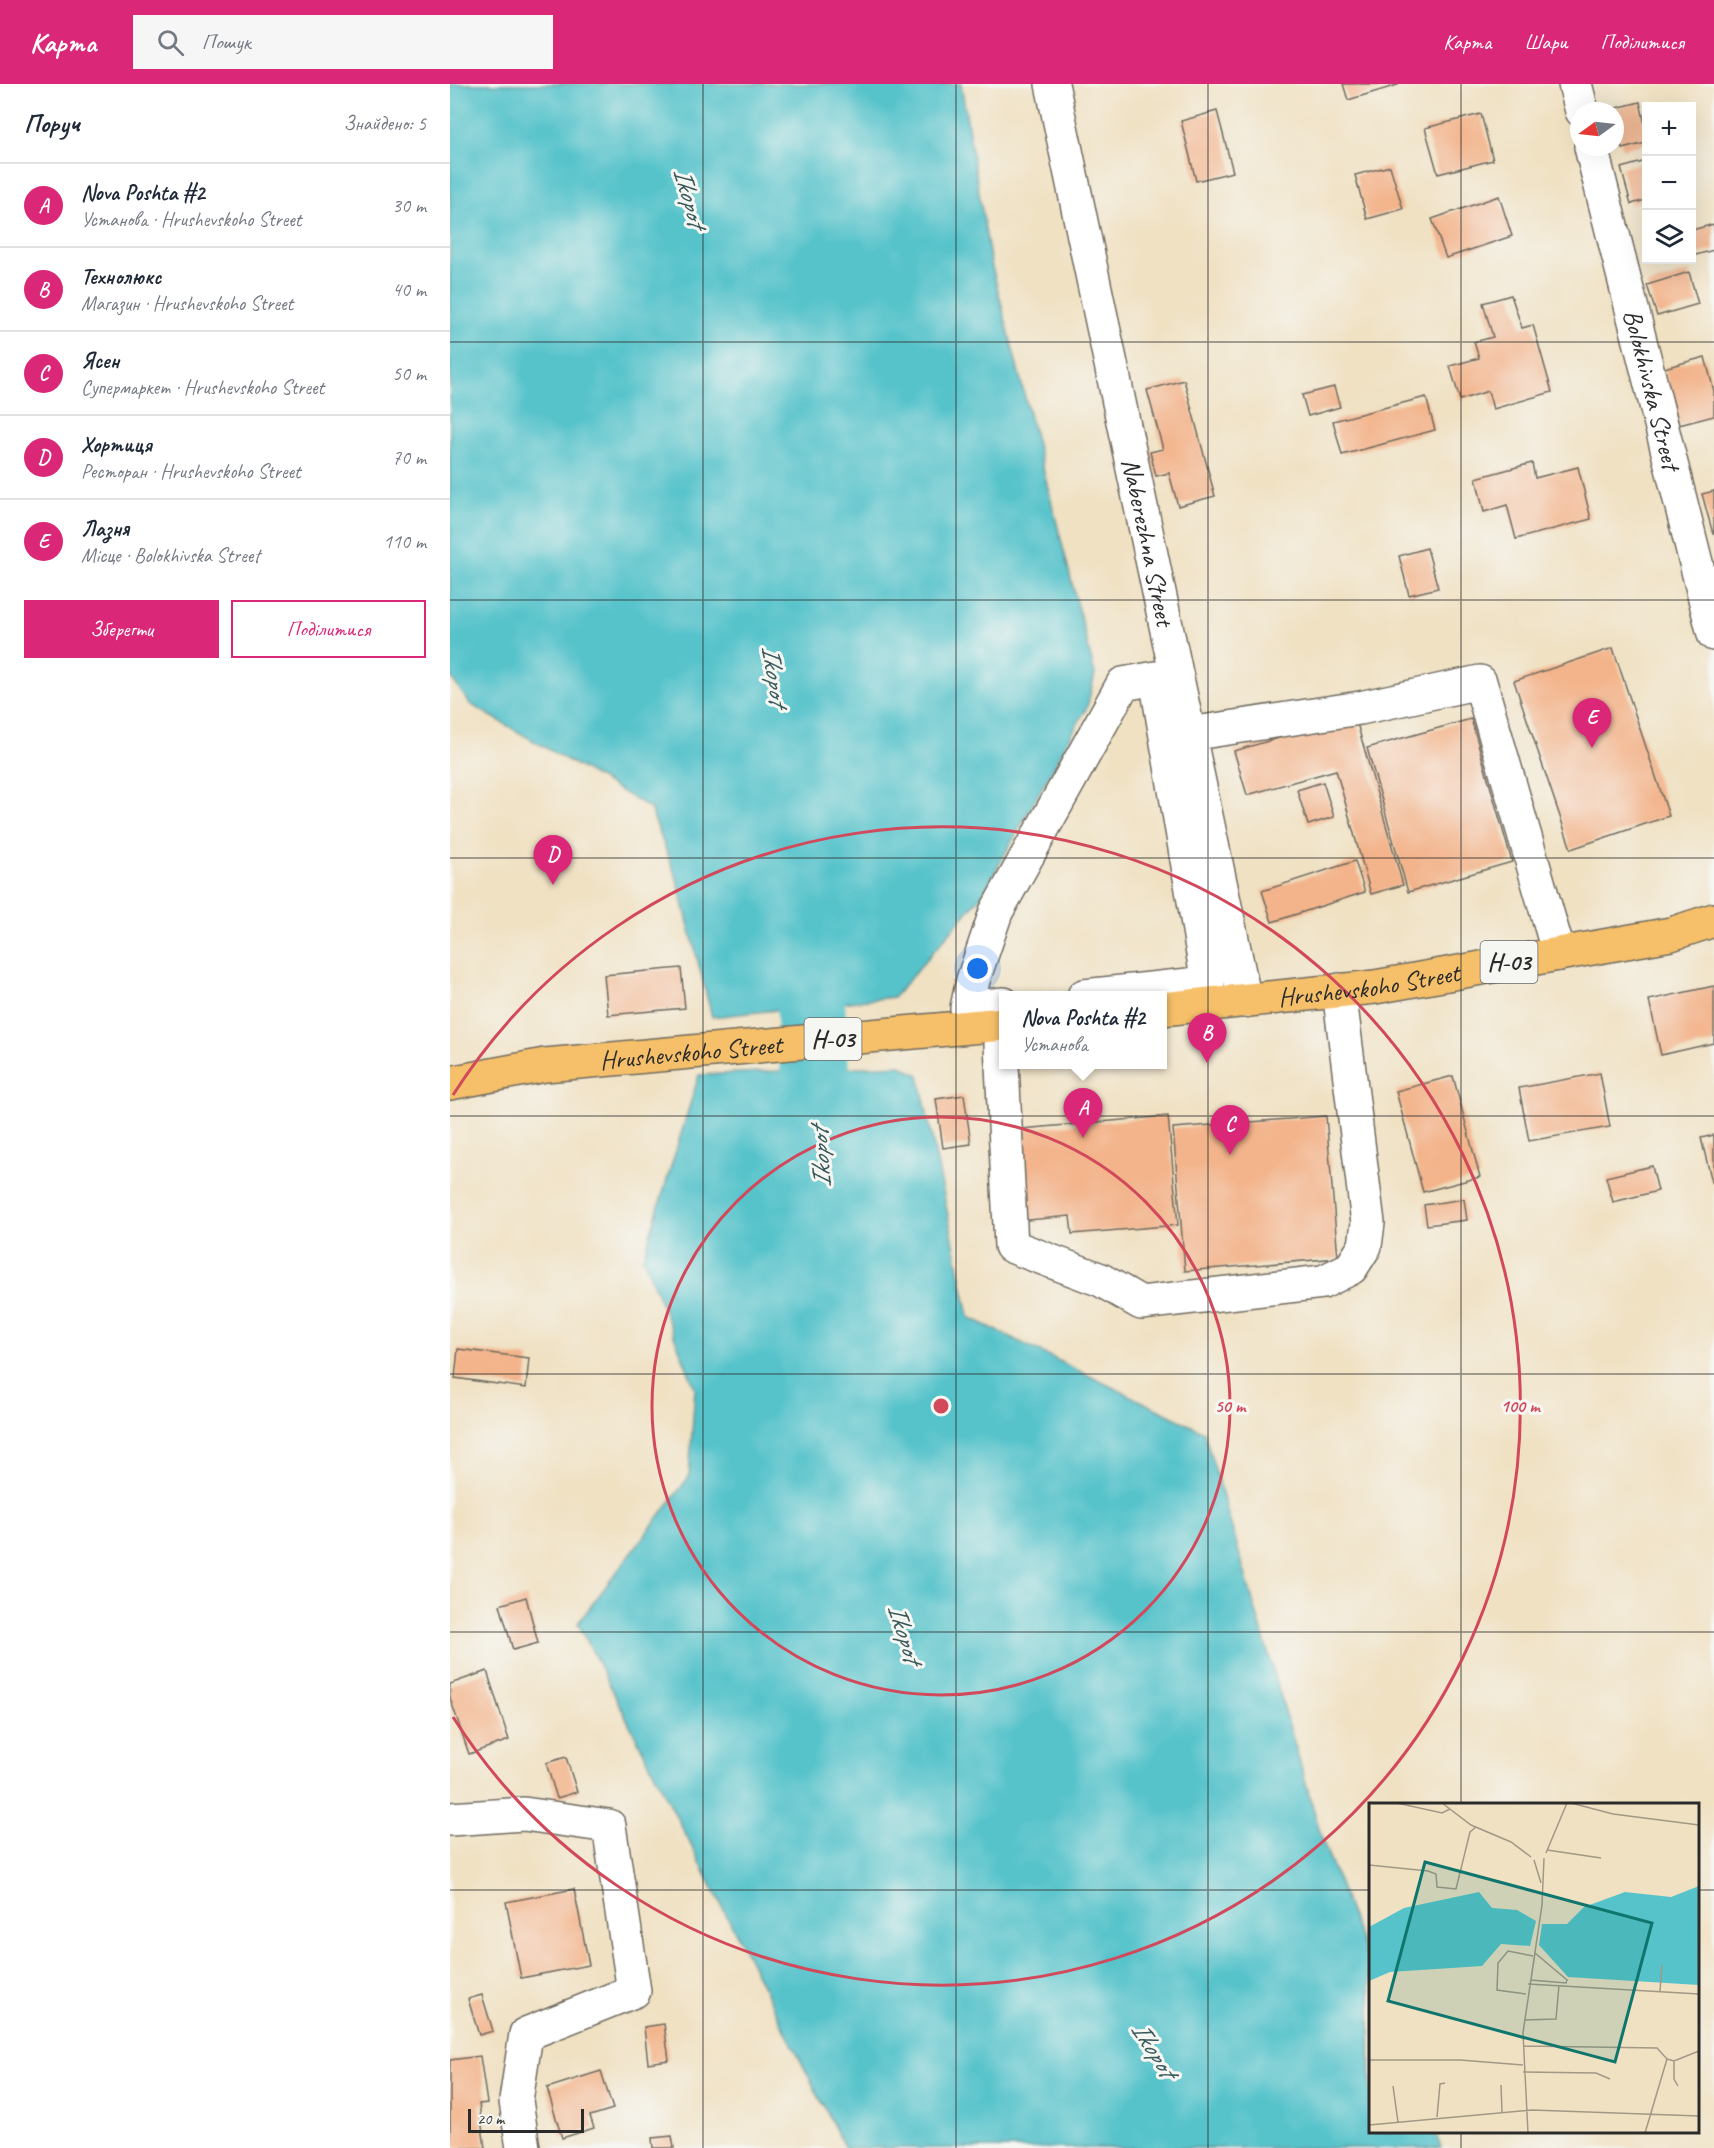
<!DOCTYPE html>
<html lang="uk">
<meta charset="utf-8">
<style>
:root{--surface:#fff;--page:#f6f6f7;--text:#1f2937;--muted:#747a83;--line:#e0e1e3;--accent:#db2777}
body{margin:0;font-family:Caveat,sans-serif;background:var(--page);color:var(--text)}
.controls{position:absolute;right:18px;top:18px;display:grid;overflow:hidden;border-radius:0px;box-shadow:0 6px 24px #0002}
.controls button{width:54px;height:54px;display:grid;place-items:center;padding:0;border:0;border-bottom:2px solid var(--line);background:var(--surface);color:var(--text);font:30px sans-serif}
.compass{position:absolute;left:1120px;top:18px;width:54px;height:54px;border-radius:50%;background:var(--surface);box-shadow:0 6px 24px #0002;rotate:255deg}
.scale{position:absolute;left:18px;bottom:15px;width:116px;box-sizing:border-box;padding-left:6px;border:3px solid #2b2b2b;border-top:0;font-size:16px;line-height:21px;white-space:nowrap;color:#2b2b2b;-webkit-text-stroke:4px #f6f6f2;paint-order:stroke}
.you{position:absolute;left:528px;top:885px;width:21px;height:21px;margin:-15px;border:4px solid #fff;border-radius:50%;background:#1a73e8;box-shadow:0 0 0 9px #1a73e833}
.badge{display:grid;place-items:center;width:39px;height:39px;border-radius:50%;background:var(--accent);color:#fff;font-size:20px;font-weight:700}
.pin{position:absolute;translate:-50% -50px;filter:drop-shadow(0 2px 3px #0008)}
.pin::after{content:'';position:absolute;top:32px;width:21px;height:18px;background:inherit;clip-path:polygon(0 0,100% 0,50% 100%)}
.popup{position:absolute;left:549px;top:907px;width:168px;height:78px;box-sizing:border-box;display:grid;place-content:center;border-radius:0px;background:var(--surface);filter:drop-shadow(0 2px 4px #0005);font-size:20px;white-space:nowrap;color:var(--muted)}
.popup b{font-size:22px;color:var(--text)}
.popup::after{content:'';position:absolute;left:50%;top:100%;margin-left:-12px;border:12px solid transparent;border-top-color:var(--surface)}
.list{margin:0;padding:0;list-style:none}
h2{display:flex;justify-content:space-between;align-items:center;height:78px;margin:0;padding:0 24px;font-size:26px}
h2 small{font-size:20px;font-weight:400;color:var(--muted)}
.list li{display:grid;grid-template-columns:39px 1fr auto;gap:18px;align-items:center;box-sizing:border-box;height:84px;padding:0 24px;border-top:2px solid var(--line)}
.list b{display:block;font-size:22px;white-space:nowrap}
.list p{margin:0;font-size:20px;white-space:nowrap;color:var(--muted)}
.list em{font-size:20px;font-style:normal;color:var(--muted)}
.actions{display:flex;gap:12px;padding:18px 24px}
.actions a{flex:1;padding:14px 0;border:2px solid var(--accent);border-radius:0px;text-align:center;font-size:21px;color:var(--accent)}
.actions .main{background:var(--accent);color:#fff}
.icon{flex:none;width:33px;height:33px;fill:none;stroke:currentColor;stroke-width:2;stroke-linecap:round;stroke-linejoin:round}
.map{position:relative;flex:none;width:1264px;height:2064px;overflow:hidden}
header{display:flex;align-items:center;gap:36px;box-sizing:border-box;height:84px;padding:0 30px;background:var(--accent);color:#fff}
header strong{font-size:28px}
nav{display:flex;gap:33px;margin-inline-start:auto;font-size:21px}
.search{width:420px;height:54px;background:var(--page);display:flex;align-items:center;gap:15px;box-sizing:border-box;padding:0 21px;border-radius:0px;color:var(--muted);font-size:22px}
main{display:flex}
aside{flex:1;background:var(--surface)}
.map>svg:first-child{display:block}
</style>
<header>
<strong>Карта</strong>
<div class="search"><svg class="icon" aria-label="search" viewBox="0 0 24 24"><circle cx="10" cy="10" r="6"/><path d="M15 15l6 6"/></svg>Пошук</div>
<nav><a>Карта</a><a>Шари</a><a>Поділитися</a></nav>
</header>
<main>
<aside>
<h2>Поруч<small>Знайдено: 5</small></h2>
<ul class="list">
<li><span class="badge">A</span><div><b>Nova Poshta #2</b><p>Установа · Hrushevskoho Street</p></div><em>30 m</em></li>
<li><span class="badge">B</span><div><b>Технолюкс</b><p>Магазин · Hrushevskoho Street</p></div><em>40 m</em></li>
<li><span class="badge">C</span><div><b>Ясен</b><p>Супермаркет · Hrushevskoho Street</p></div><em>50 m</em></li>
<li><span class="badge">D</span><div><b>Хортиця</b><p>Ресторан · Hrushevskoho Street</p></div><em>70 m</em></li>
<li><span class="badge">E</span><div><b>Лазня</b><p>Місце · Bolokhivska Street</p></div><em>110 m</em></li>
</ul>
<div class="actions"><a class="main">Зберегти</a><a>Поділитися</a></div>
</aside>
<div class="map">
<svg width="1264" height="2064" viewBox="0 0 1264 2064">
<rect width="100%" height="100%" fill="#f6f6f2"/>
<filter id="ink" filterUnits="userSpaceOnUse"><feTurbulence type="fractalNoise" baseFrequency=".0167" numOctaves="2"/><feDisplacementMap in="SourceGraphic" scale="12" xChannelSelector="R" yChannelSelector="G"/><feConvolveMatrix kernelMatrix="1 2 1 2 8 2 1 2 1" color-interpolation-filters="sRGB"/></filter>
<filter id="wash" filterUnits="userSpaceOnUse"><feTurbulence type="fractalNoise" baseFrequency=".008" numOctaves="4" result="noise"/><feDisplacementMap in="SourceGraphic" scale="24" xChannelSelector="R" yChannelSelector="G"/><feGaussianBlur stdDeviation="1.35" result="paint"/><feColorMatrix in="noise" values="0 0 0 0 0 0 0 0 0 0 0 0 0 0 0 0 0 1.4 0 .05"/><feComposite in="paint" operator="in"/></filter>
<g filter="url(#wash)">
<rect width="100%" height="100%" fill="#f0e1c3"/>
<g fill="#56c3cb" stroke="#40777b" stroke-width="1.5">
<path d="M0 0H511L540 175 645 590 637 623 532 811 444 913 262 933 227 795 200 724 20 620 0 592Z"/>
<path d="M450 981 469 991 519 1233 754 1348 873 1758 920 1881 921 2048H985L991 2064H395L128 1539 239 1393 245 1304 193 1174 249 991Z"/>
</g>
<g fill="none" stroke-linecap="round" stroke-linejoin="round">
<path stroke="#56c3cb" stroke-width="69" d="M355 826 370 1078"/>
</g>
<g id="blocks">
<g fill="#f3b48b">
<path d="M893 0H947L948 1 898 16Z"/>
<path d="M1190 18 1196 45V59L1172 65 1165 27 1162 25Z"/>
<path d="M767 27 783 88 746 97 731 37Z"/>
<path d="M1031 30 1043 76 988 90 975 44Z"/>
<path d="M1196 77V116L1181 120 1171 84Z"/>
<path d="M940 82 953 125 917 135 905 91Z"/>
<path d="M1049 112 1062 152 996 174 982 135Z"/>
<path d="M1264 140V166L1242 172V146Z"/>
<path d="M1239 188 1248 220 1207 232 1197 201Z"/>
<path d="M1061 211 1072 244 1083 241 1102 308 1043 325 1038 307 1010 316 1000 282 1029 274 1024 258 1043 253 1033 219Z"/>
<path d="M1255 273 1264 307V332L1229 341 1214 284Z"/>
<path d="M734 296 765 412 728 422 719 389 706 392 700 368 713 365 697 306Z"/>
<path d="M884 303 890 323 858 332 852 311Z"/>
<path d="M976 313 985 346 892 371 883 337Z"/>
<path d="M1082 379 1085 394 1128 383 1141 435 1066 455 1057 421 1034 428 1026 394Z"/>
<path d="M1264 407V450H1263L1252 410Z"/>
<path d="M977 464 988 504 959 511 949 472Z"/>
<path d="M1163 564 1219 732 1121 765 1064 597Z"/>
<path d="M905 632 953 801 921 810 886 686 797 711 784 667Z"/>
<path d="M1021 635 1062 778 958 808 917 664Z"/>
<path d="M873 698 884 733 858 741 847 706Z"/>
<path d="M905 777 915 808 822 838 812 807Z"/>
<path d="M231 884 235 924 158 931 154 891Z"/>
<path d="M1264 902V959L1211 971 1199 916Z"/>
<path d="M1150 989 1160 1043 1079 1057 1069 1004Z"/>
<path d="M1003 992 1030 1093 973 1108 946 1007Z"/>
<path d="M514 1011 521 1060 493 1064 486 1015Z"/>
<path d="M718 1032 728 1141 622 1150 620 1132 568 1137 560 1046Z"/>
<path d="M876 1032 888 1174 735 1187 723 1044Z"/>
<path d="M1264 1051V1098H1262L1251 1054Z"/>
<path d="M1202 1082 1208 1107 1163 1118 1156 1093Z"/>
<path d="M1014 1115 1017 1136 977 1141 974 1121Z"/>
<path d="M8 1265 79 1274 76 1304 5 1294Z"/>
<path d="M76 1513 88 1559 63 1566 50 1521Z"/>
<path d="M37 1587 59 1656 19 1670 0 1614V1600Z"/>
<path d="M116 1673 127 1708 107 1714 96 1679Z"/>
<path d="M124 1805 139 1881 71 1894 56 1818Z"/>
<path d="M32 1911 43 1947 29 1951 18 1915Z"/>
<path d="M214 1940 219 1976 198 1979 194 1943Z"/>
<path d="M30 1972 37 2019 29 2020 35 2064H0V1976Z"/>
<path d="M151 1987 163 2025 140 2032 144 2044 112 2054 97 2004Z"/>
<path d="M222 2052 224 2064H203L202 2054Z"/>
</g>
</g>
</g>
<g filter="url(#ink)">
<use href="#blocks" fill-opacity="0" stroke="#706b60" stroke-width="1.5"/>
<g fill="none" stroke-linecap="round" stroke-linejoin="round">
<defs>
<g id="minor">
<path id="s1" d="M602 0 795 917"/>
<path d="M1125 0 1132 27"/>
<path id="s2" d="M1141 63 1264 550"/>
<path d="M739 650 910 624 1030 598 1109 870"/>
<path d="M554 920 517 924 523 896 546 828 673 600 706 594 758 899 634 912"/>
<path d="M550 940 561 1162 651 1196 691 1219 873 1198 901 1184 915 1162 918 1139 889 906"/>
<path d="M0 1735 74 1730 159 1742 184 1907 76 1950 66 2017 73 2064"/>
</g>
<g id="major">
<path id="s3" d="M712 925 925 903 1221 850 1264 836"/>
<path id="s4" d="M0 999 95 981 554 940"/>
</g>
</defs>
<use href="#minor" stroke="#706b60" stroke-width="36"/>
<use href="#major" stroke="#706b60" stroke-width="36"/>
<use href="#minor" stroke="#fff" stroke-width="33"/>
<use href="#major" stroke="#f6c06b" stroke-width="33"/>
</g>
</g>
<path fill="none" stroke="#2b2b2b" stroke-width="1.5" stroke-opacity="0.55" d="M253 0V2064M506 0V2064M758 0V2064M1011 0V1720M0 258H1264M0 516H1264M0 774H1264M0 1032H1264M0 1290H1264M0 1548H1264M0 1806H921M1248 1806H1264M1011 2048V2064"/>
<g fill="none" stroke="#d1495b" stroke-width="3">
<circle cx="491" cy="1322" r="289"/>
<path d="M3 1011A579 579 0 1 1 3 1633"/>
</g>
<g text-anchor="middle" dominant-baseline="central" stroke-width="6" stroke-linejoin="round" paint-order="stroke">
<g fill="#f6f6f2" stroke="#686867" stroke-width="1.5">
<rect x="1030.5" y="857" width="57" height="42" rx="4.5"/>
<rect x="354.5" y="934" width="57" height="42" rx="4.5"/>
</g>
<g font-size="24" font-weight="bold" fill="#2b2b2b">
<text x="1059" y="878">Н-03</text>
<text x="383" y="955">Н-03</text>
</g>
<g font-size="26" fill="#2b2b2b" stroke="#f6f6f2">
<text stroke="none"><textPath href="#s2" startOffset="250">Bolokhivska Street</textPath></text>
<text stroke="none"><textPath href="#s1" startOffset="468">Naberezhna Street</textPath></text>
<text stroke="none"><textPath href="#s3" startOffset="208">Hrushevskoho Street</textPath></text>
<text stroke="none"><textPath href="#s4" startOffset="243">Hrushevskoho Street</textPath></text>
</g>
<g font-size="27" font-style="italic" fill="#38595b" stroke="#f6f6f2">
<text transform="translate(240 113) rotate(75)">Ikopot</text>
<text transform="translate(325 591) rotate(82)">Ikopot</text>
<text transform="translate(370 1074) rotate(-93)">Ikopot</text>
<text transform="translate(455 1549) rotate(73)">Ikopot</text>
<text transform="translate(704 1965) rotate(58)">Ikopot</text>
</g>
</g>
<g transform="translate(919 1719)">
<rect width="330" height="330" fill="#f0e1c3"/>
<path d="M330 83V182L199 174 170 142 173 121H198L215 104 256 89 302 94ZM110 89 123 105 148 107 167 118 161 143 132 141 113 163 21 169 0 178V124L35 105Z" fill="#56c3cb"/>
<path fill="none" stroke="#a19886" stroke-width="1.5" d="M28 0 73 10 81 6M73 0 102 22 142 39 162 54M202 0 244 11 330 22M178 47 232 55M177 50 198 0M165 57 172 80M0 62 59 68 67 71 68 84 87 86 101 29 107 24M166 150 198 177 197 180 162 177ZM159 181 330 191M291 188 293 162M157 191 128 187 129 160 139 148 164 153M155 217 187 216 190 182M154 243 288 245 298 256M298 256 305 258 330 248M0 257H91L154 262M305 258V276L309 283M154 269 227 270 241 276M132 282 133 309M24 283 29 319M68 314 71 281 76 280M0 322 163 307 330 313M159 330 154 230 173 102 175 55M276 330 298 256"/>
<path fill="#0f766e" fill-opacity="0.15" stroke="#0f766e" stroke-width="3" d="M56 59 283 120 246 259 19 198Z"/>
<rect width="330" height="330" fill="none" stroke="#2b2b2b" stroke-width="3"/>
</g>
<circle cx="491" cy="1322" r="9" fill="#d1495b" stroke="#f6f6f2" stroke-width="3"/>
<g font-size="18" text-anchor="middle" font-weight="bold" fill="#d1495b" stroke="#f6f6f2" stroke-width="6" stroke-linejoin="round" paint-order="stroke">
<text x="780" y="1328">50 m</text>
<text x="1070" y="1328">100 m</text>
</g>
</svg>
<div class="controls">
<button>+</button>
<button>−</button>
<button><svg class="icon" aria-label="layers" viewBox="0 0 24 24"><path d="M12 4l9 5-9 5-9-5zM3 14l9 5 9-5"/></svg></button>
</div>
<svg class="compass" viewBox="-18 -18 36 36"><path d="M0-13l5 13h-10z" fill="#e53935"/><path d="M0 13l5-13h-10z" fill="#747a83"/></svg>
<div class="scale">20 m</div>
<div class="you"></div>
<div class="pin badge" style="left:633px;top:1054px">A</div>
<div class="popup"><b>Nova Poshta #2</b>Установа</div>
<div class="pin badge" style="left:757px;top:979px">B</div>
<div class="pin badge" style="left:780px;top:1071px">C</div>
<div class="pin badge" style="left:103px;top:801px">D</div>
<div class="pin badge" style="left:1142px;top:664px">E</div>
</div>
</main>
